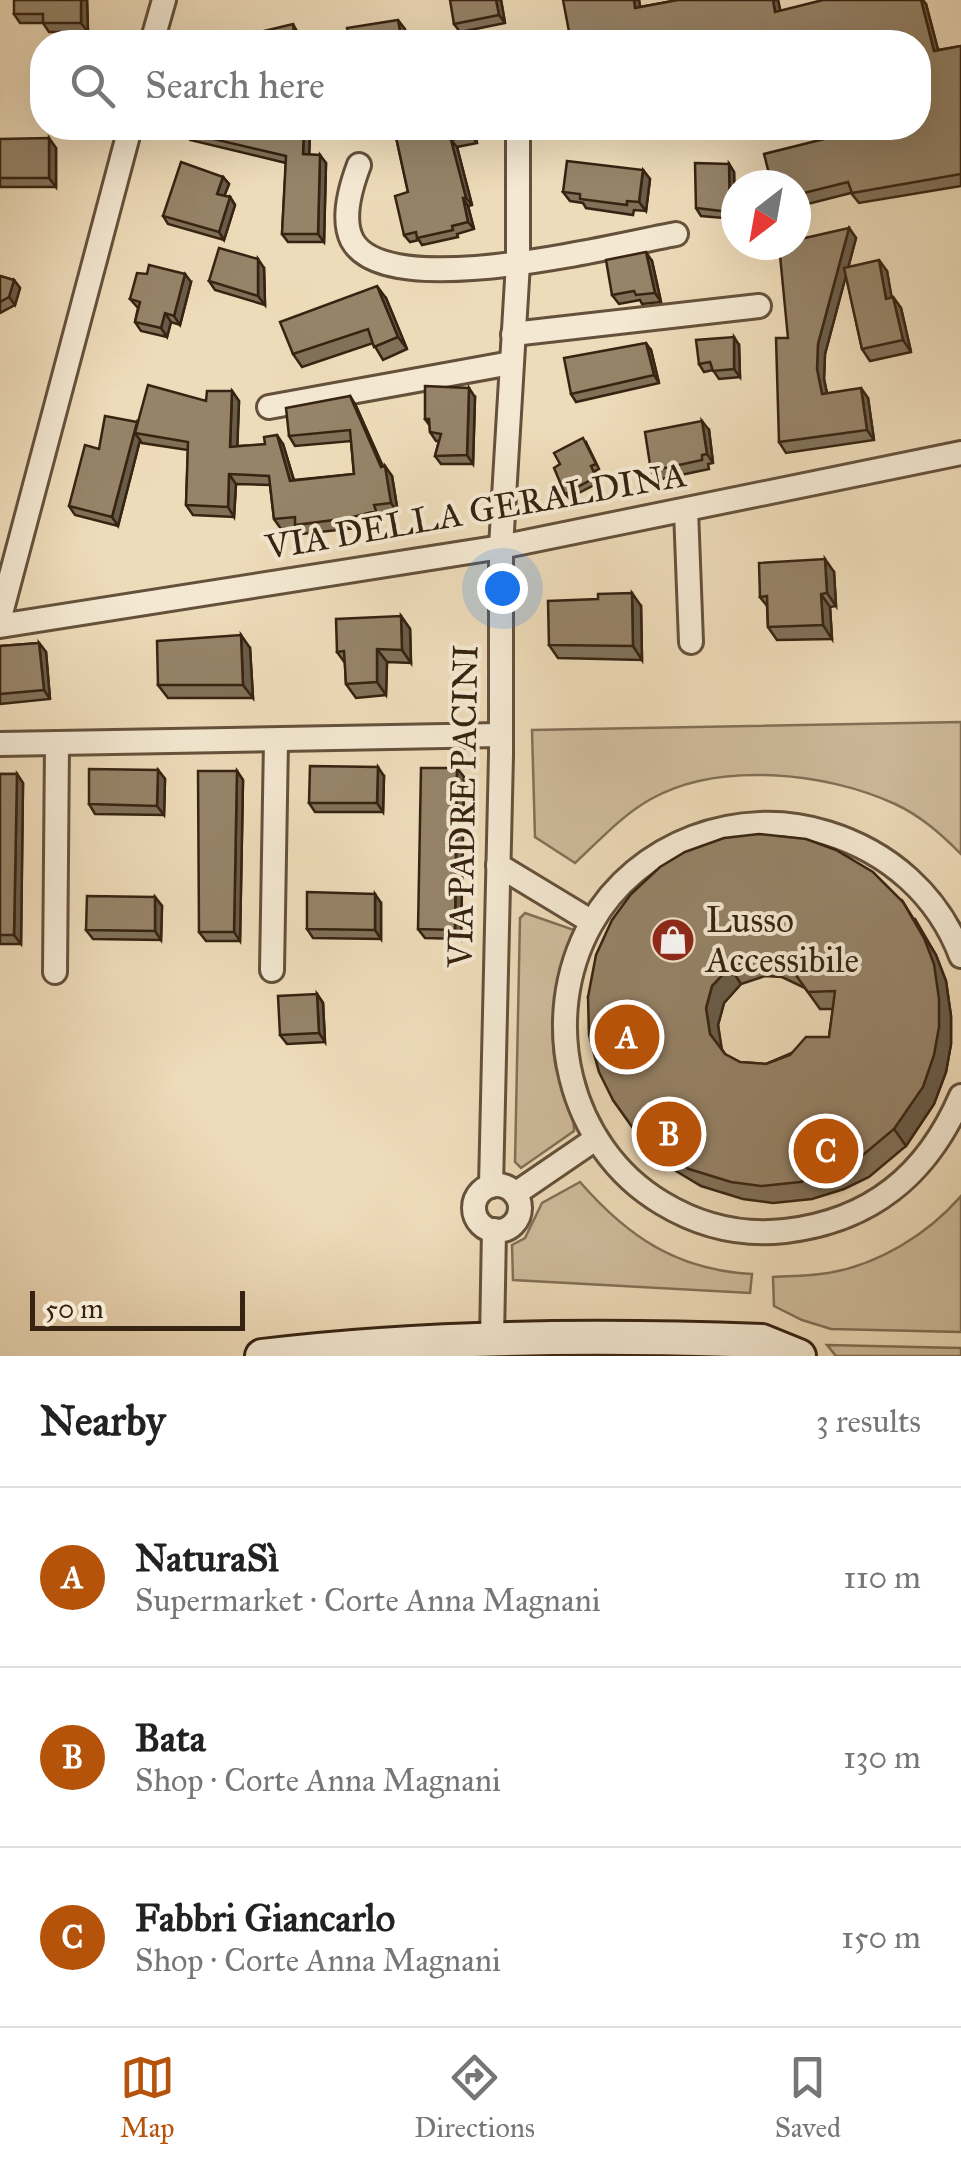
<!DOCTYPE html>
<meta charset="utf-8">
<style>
:root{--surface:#fff;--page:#f2f2f2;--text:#222;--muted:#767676;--line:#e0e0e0;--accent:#b45309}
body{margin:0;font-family:"IM FELL Great Primer",serif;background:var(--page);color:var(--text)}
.compass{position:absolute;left:721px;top:170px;width:90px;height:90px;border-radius:50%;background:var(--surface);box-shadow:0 10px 40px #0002;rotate:211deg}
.scale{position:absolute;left:30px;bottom:25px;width:215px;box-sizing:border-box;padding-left:10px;border:5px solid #372311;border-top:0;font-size:28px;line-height:35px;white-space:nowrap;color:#372311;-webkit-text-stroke:8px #f4e8d2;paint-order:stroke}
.you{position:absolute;left:502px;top:588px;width:35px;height:35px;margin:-25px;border:8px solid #fff;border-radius:50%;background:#1a73e8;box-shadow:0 0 0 15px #1a73e833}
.badge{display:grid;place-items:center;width:65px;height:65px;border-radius:50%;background:var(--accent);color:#fff;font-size:32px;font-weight:700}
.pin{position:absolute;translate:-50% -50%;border:5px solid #fff;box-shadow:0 2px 10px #0006}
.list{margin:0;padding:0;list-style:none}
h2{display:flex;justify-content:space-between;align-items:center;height:130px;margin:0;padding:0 40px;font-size:42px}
h2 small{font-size:32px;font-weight:400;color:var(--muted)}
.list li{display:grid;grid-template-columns:65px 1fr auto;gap:30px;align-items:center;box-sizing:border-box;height:180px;padding:0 40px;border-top:2px solid var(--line)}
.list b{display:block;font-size:38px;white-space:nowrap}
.list p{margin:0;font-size:32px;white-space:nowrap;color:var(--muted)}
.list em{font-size:32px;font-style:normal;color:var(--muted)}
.icon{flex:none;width:55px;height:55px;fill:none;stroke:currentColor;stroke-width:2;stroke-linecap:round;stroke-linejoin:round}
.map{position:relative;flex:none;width:961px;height:1356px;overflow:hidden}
.search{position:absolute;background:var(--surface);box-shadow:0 10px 40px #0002;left:30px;right:30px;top:30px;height:110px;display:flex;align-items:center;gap:25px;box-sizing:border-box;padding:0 35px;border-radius:40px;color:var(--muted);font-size:38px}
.sheet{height:670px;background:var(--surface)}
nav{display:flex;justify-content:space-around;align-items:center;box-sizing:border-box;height:140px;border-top:2px solid var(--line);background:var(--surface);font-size:28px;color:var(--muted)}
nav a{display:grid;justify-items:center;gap:5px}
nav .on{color:var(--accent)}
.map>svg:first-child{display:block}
</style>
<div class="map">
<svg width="961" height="1356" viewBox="0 0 961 1356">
<rect width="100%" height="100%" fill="#eedbb9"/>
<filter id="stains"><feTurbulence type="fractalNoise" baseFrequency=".002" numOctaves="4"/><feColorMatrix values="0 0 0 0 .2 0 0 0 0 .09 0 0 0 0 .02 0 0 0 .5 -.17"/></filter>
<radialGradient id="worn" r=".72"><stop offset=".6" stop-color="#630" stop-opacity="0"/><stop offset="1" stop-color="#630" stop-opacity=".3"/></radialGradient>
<g fill="#cfbc9c" stroke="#837056" stroke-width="2.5">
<path d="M961 722V854C941 834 921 816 895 804 826 772 718 761 651 799 622 815 599 841 575 863L535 837 532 730Z"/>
<path d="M525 913 574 930C562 974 547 1016 555 1063 559 1085 575 1108 574 1131L521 1168 515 1162 520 918Z"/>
<path d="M580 1182C628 1237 677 1270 752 1274L750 1293 513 1280 512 1245 525 1238 542 1203Z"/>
<path d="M961 1196V1332L831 1329 802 1320 774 1306 773 1277C791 1276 810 1276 828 1273 878 1265 928 1234 961 1196Z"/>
<path d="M827 1345 961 1348V1356H836Z"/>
</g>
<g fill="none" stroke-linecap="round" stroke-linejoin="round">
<defs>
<g id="street">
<path d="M152 42 164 0"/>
<path d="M359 165C351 186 341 218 352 240 386 304 615 245 676 234"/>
<path d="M513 334 759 306"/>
<path d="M269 407 511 363"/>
<path d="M686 510 691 642"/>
<path d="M0 617 130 128"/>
<path d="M0 626 501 547 961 453"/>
<path d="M0 744 500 735"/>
<path d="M498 865 592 922"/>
<path d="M961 956C938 895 889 852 827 833 740 805 637 842 591 924 538 1019 568 1147 662 1203 700 1226 740 1236 785 1231 871 1221 927 1175 961 1096"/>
<path d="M272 970 276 741"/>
<path d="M55 972 57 744"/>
<circle cx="497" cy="1208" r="23"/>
<path d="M491 1186 501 755V547L518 263V128"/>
<path d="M515 1194 594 1140"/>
<path d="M492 1340 494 1230"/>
</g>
<path id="secondary" d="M262 1356C425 1336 599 1335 762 1341L799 1356"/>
</defs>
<use href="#street" stroke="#65513b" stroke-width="28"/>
<use href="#secondary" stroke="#372311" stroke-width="38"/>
<use href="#street" stroke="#f4e8d2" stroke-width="22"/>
<use href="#secondary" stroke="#f4e8d2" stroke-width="32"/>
</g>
<g fill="#817159" stroke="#372311" stroke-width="2.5" fill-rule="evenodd">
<path d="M87 0 88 32H49L43 23H20L14 14Z"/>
<path d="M501 0 505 23 460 32 454 24Z"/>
<path d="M639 0 640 7 678 0H778L780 11 926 4 938 50 961 46V186L859 203 851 193 796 207V185L828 138 918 128V42H571Z"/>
<path d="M310 128 309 154 326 163 324 242H288L282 234 286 163 190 140 184 132Z"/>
<path d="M394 128H473L477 143 457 147 472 205 468 206 474 229 457 234 458 237 422 245 419 240 410 242 404 235 408 192Z"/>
<path d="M0 139 56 148V187H0Z"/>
<path d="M729 164 734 172 735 219 701 216 696 208Z"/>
<path d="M643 170 650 179 646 211 634 210 633 215 586 208 583 203 570 201 563 192Z"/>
<path d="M223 177 229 184 224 196 230 197 235 205 224 240 168 224 163 216Z"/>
<path d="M849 228 856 238 848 268 887 271 891 297H893L901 308 911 352 870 361 862 349 846 275 825 354 824 379 827 393 868 398 874 440 786 453 779 442 788 338Z"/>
<path d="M652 261 661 302 642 304 640 300 619 304 612 295Z"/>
<path d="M264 268 265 305 215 290 209 281Z"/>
<path d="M0 276 14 280 20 288 15 305 0 313Z"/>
<path d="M191 282 180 325 171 322 167 337 141 331 135 322 138 308 130 299Z"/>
<path d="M386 298 407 349 383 360 373 343 302 367 293 354Z"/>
<path d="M739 345 740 377 719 379 713 370 704 372 699 364Z"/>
<path d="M651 350 659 383 576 402 571 394Z"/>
<path d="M232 391 239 401 237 446 283 444 294 480 354 474 351 441 295 446 289 436 350 396 356 406 383 467 392 476 398 513 381 515 382 521 356 528 302 534 297 527 281 529 274 519 270 485 236 484 234 517 193 515 186 505 188 450 142 443 140 440 118 526 75 515 69 506 99 449 138 424Z"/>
<path d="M475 397 473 464H441L435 456 439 441H436L430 432V426L425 419Z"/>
<path d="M709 430 713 463 708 464 709 469 657 480 651 471Z"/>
<path d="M586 442 599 469 595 471 600 482 569 498 565 494 560 464Z"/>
<path d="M834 572 836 606 830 607 832 639 777 640 768 627 767 606 760 597Z"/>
<path d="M641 606 642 660 558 658 549 645Z"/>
<path d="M401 616 410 629 411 663 387 662 386 695 356 698 346 684 345 663 337 652Z"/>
<path d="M39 643 46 652 50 699 0 704V646Z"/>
<path d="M250 648 253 698H168L158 685Z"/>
<path d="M158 770 165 779 164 815 95 814 89 804Z"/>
<path d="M237 771 243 780 240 941H206L199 932Z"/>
<path d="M0 774H17L23 783 21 944H0Z"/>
<path d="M384 776 383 812H315L309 803Z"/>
<path d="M464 777 461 939 425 938 418 929Z"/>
<path d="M155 897 162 906 161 940 93 939 86 930Z"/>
<path d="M381 903V939L313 938 307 929Z"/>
<path d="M915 919 936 955 946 981 951 1016V1044L946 1072 934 1104 906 1146 869 1177 844 1189 812 1199 773 1203 743 1199 701 1186 676 1171 645 1145 613 1100 588 997ZM765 976 782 977 805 988 820 1009H833L829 1037 766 1064 740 1062 725 1054 721 1048 718 1025 724 1003 741 984Z"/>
<path d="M317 994 323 1003 325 1042 287 1044 280 1035Z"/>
</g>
<g fill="#695c49" stroke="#372311" stroke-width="2.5">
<path d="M81 0H87L88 32 81 23Z"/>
<path d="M496 0H501L505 23 499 15Z"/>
<path d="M634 0H639L642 19 635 8Z"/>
<path d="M773 0H778L783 22 775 12Z"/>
<path d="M921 0H923L926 4 941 61 934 51Z"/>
<path d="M398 20 405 29 407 42H402Z"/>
<path d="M293 24 298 33 300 42H295Z"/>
<path d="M304 128H310L309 162 303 154Z"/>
<path d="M470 128H473L477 143 471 135Z"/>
<path d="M49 138 56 148V187L49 178Z"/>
<path d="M451 140 457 147 472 205 466 198Z"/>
<path d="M320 155 326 163 324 242 318 234Z"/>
<path d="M729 164 734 172 735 219 730 212Z"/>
<path d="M643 170 650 179 646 211 639 202Z"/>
<path d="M223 177 229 184 222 202 217 194Z"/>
<path d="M230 197 235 205 224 240 219 232Z"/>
<path d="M463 198 468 206 474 229 468 222Z"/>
<path d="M849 228 856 238 825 354 824 379 829 404 822 394 817 369 818 344Z"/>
<path d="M646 252 652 261 661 302 655 293Z"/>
<path d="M258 259 264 268 265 305 258 296Z"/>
<path d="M879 260 887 271 894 310 886 299Z"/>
<path d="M185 274 191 282 180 325 174 316Z"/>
<path d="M14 280 20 288 15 305 9 297Z"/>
<path d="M377 286 386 298 407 349 398 337Z"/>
<path d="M893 297 901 308 911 352 903 340Z"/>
<path d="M165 313 171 322 167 337 161 328Z"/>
<path d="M734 337 739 345 740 377 734 369Z"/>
<path d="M646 343 651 350 659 383 654 375Z"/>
<path d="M469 388 475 397 473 464 467 455Z"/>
<path d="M861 388 868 398 874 440 867 430Z"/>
<path d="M232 391 239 401 237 456 230 447Z"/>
<path d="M350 396 356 406 385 471V466L392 476 398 513 391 503 381 467Z"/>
<path d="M702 421 709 430 713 463 707 454Z"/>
<path d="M137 422 142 430 135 433 140 440 118 526 112 517Z"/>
<path d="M277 435 283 444 297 491 290 481Z"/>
<path d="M229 474 236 484 234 517 228 507Z"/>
<path d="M825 559 834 572 836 606 827 593Z"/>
<path d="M632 593 641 606 642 660 633 646Z"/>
<path d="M821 594 830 607 832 639 823 625Z"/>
<path d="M401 616 410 629 411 663 402 650Z"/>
<path d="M241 635 250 648 253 698 243 685Z"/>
<path d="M39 643 46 652 50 699 44 690Z"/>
<path d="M377 649 387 662 386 695 377 682Z"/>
<path d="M378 767 384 776 383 812 377 803Z"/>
<path d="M457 768 464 777 461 939 455 930Z"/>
<path d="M158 770 165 779 164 815 157 806Z"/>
<path d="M237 771 243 780 240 941 234 932Z"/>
<path d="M17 774 23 783 21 944 14 935Z"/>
<path d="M375 894 381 903V939L375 930Z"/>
<path d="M155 897 162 906 161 940 155 931Z"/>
<path d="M903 902 936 955 946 981 951 1016V1044L946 1072 934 1104 906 1146 894 1129Z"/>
<path d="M730 967 741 984 724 1003 718 1025 722 1050 710 1034 706 1008 712 986Z"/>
<path d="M317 994 323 1003 325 1042 319 1033Z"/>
</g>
<g fill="#968368" stroke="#372311" stroke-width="2.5" fill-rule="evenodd">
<path d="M14 0H81V23H43V14H14Z"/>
<path d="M450 0H496L499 15 454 24Z"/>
<path d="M563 0H634L635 8 678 0H773L775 12 823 0H921L934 51 961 46V174L852 193 848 182 796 195V185H772L764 154 828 138 826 128H918V42H875V41L868 42H571Z"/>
<path d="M398 20 402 42H350L347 28Z"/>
<path d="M293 24 295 42H262L260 32Z"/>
<path d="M210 128H304L303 154 320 155 318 234H282L286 156 184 132Z"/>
<path d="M394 128H470L471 135 451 140 466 198H463L468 222 452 226 453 230 417 238 416 232 404 235 395 196 408 192Z"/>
<path d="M49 138V178H0V139Z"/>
<path d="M567 161 643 170 639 202 627 201V205L580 199V194L563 192Z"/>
<path d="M181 162 223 177 217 194 230 197 219 232 163 216Z"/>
<path d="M695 163 729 164 730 212 696 208Z"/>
<path d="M849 228 818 344 817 369 822 394 861 388 867 430 779 442 776 338H788L779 245H796V240Z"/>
<path d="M219 248 258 259V296L209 281Z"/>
<path d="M646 252 655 293 636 295 634 291 612 295 606 260Z"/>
<path d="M879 260 886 299 893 297 903 340 862 349 844 268Z"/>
<path d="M149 265 185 274 174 316 165 313 161 328 135 322 140 302 130 299 137 273 147 274Z"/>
<path d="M0 276 14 280 9 297 0 302Z"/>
<path d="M377 286 398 337 374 347 368 329 293 354 280 322Z"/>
<path d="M734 337V369L713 371 710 362 699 364 696 340Z"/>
<path d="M646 343 654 375 571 394 564 358Z"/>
<path d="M148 385 206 401 207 391H232L230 447 265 444 264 437 277 435 290 481 354 474 350 430 289 436 286 408 350 396 381 467 385 466 391 503 374 505 376 511 349 518 295 525V517L274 519 269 476 229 474 228 507 186 505 188 442 135 433Z"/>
<path d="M425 386 469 388 467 455 435 456 441 434 430 432 429 419H425Z"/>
<path d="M105 416 137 422 112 517 69 506 85 445 99 449Z"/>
<path d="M702 421 707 454 702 455V460L651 471 645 432Z"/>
<path d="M583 438 596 464 591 466 596 477 565 494 554 468 560 464 554 453Z"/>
<path d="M825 559 827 593 821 594 823 625 768 627 767 596 760 597 759 563Z"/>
<path d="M632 593 633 646 549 645 548 601 598 599V594Z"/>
<path d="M401 616 402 650 377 649V682L346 684 344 651 337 652 336 619Z"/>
<path d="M241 635 243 685H158L157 641Z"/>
<path d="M39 643 44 690 0 694V646Z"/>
<path d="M310 766 378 767 377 803H309Z"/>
<path d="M421 768H457L455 930 418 929Z"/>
<path d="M89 769 158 770 157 806 89 804Z"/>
<path d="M198 771H237L234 932H199Z"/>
<path d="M0 774H17L14 935H0Z"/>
<path d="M759 834 806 839 836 850 873 872 903 902 924 938 934 964 939 999V1027L934 1055 923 1087 894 1129 857 1160 832 1172 800 1182 761 1186 731 1182 689 1169 664 1154 633 1128 613 1100 599 1072 589 1035 588 997 596 955 612 920 631 894 660 867 685 852 724 838ZM754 959 770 960 793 971 808 992 835 991 829 1037H806L790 1055 766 1064 740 1062 725 1054 710 1034 706 1008 712 986 730 967Z"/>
<path d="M307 892 375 894V930L307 929Z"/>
<path d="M87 896 155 897V931L86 930Z"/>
<path d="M317 994 319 1033 280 1035 278 996Z"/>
</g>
<defs>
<symbol id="shop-disc" viewBox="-11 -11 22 22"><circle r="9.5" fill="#8f2418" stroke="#f4e8d2"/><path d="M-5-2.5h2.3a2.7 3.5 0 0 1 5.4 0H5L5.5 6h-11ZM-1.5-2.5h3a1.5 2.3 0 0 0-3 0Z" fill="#fff"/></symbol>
</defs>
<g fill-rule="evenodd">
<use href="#shop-disc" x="648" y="915" width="50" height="50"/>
</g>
<g text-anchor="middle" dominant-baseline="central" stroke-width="8" stroke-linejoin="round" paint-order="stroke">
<g font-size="35" fill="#372311" stroke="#f4e8d2">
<text transform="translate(476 511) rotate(-10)">VIA DELLA GERALDINA</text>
<text transform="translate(463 806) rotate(-89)">VIA PADRE PACINI</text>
</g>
<g font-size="35" fill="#372311" stroke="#f4e8d2" text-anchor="start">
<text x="706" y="920">Lusso<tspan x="706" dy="40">Accessibile</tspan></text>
</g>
</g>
<rect width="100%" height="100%" filter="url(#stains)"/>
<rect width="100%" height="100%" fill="url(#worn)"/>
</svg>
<svg class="compass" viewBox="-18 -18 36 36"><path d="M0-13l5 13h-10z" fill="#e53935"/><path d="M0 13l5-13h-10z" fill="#767676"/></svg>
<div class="scale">50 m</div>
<div class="you"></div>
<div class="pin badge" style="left:627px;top:1037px">A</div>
<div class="pin badge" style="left:669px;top:1134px">B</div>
<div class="pin badge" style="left:826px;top:1151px">C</div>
<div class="search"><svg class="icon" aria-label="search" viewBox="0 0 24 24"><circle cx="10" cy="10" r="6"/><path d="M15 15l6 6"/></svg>Search here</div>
</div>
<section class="sheet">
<h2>Nearby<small>3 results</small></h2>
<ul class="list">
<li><span class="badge">A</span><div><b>NaturaSì</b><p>Supermarket · Corte Anna Magnani</p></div><em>110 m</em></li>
<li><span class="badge">B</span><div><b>Bata</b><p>Shop · Corte Anna Magnani</p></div><em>130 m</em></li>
<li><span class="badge">C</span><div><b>Fabbri Giancarlo</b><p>Shop · Corte Anna Magnani</p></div><em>150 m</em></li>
</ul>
</section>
<nav>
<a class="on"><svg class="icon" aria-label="map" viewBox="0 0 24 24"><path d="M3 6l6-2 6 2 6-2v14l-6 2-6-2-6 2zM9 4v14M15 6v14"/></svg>Map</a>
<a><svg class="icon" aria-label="directions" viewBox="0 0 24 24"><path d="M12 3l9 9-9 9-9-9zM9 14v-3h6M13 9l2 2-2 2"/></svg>Directions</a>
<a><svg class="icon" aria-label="saved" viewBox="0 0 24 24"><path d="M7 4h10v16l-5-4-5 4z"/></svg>Saved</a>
</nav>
